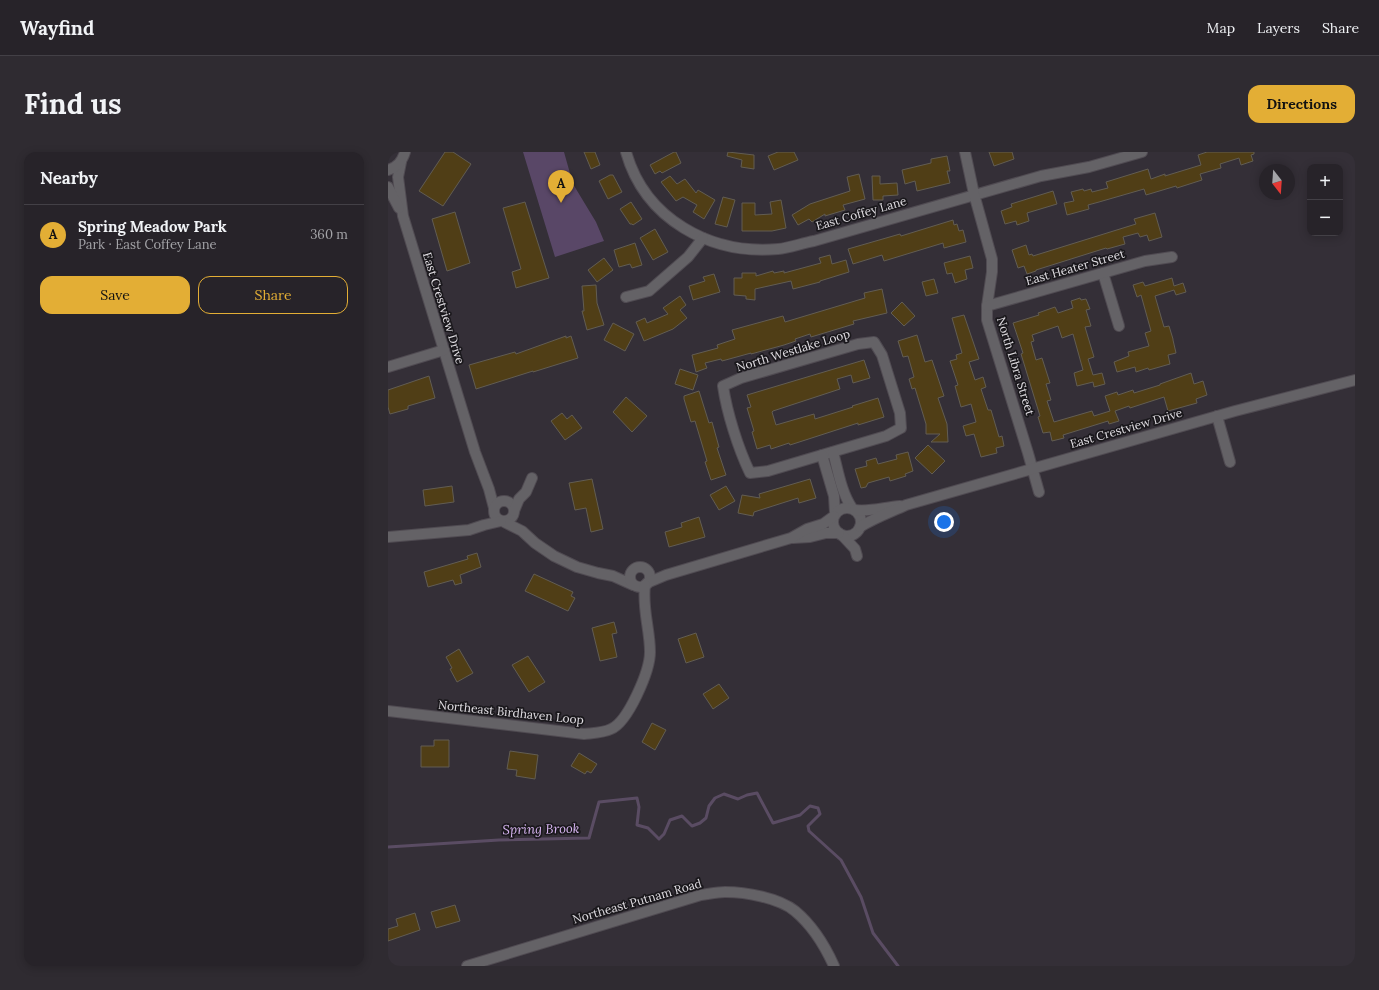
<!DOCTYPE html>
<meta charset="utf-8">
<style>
:root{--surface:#272329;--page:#2f2b31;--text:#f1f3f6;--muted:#a4a4a8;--line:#434046;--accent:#e3ae35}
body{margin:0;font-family:Lora,serif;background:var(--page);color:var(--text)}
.controls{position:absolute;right:12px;top:12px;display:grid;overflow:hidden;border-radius:8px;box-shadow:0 2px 10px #0003}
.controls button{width:36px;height:36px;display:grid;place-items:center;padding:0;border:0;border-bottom:1px solid var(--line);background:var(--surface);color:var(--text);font:20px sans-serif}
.compass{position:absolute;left:871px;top:12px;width:36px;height:36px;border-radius:50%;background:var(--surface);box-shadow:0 2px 10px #0003;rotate:163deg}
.you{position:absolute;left:556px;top:370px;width:14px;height:14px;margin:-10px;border:3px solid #fff;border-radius:50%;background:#1a73e8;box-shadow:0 0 0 6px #1a73e833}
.badge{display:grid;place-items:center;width:26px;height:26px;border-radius:50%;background:var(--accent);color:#111;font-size:13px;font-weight:700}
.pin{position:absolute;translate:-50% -33px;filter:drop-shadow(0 1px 2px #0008)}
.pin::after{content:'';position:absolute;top:21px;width:14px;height:12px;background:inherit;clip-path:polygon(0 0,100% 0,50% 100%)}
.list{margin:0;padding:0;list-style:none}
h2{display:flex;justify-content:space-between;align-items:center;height:52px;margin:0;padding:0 16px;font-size:17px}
h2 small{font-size:13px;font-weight:400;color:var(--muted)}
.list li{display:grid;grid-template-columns:26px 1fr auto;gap:12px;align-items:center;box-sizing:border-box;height:60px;padding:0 16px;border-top:1px solid var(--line)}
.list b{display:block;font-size:15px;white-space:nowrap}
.list p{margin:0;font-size:13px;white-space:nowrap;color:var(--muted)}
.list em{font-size:13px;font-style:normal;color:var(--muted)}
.actions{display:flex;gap:8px;padding:12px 16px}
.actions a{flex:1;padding:9px 0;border:1px solid var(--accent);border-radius:12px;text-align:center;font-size:14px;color:var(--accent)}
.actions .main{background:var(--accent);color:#111}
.map{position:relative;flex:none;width:967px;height:814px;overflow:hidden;border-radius:12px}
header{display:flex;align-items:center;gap:24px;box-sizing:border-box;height:56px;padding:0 20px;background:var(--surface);border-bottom:1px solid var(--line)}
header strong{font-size:19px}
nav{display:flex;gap:22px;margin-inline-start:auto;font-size:14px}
.intro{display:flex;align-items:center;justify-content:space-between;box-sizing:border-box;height:96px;padding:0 24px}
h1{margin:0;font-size:28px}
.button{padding:10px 18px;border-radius:12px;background:var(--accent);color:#111;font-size:14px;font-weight:700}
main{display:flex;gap:24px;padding:0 24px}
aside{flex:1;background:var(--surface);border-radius:12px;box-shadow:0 2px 10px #0003}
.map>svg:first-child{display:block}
</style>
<header>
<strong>Wayfind</strong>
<nav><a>Map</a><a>Layers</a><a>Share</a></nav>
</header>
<div class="intro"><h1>Find us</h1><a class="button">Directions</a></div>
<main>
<aside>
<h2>Nearby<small></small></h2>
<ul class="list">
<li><span class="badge">A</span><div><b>Spring Meadow Park</b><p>Park · East Coffey Lane</p></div><em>360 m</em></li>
</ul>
<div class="actions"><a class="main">Save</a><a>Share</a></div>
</aside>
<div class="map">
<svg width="967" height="814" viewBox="0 0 967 814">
<rect width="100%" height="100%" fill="#342f37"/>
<path fill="#594767" d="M135 0H176L185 32 208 70 216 89 167 105Z"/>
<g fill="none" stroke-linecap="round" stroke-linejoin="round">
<path stroke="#5a4c63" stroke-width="3" d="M0 695 111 688 201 686 211 650 249 646 251 655 249 673 260 676 271 687 276 682 282 668 294 664 304 674 312 671 318 666 321 654 327 646 336 642 350 647 359 643 369 641 385 671 412 663 422 654 430 656 432 662 420 674 421 679 453 708 473 745 485 781 510 814"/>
</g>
<g fill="#503e16" stroke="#625d53">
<path d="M57 0H65L83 12 55 54 31 39Z"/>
<path d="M196 0H207L212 13 203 17Z"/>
<path d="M286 0H288L293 11 274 21 272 19 267 22 262 13Z"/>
<path d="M340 0 366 3V17L353 15 354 8 339 4Z"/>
<path d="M390 0H406L410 8 386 18 380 4Z"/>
<path d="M601 0H624L626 7 606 14Z"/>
<path d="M819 0H866V2L863 3 865 9 853 13 851 6 832 12 833 16 812 22 814 28 789 36 788 34 758 43 756 37 711 50 700 53 701 57 679 63 676 51 686 49 683 40 695 37 696 39 703 37 704 40 720 36 718 30 760 17 763 27 777 22V24L813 13 810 3Z"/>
<path d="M559 4 562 19H559L562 31 529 39 527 29 517 32 514 18 543 11V7Z"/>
<path d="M471 22 477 47 455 53 457 58 437 64V62L424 70 421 67 410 73 404 63 422 52 462 39 459 25Z"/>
<path d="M222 23H225L234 40 220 47 211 29Z"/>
<path d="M282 24 289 32 297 27 308 41 310 38 327 48 316 67 305 60 309 53 295 45 288 49 273 30Z"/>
<path d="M484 24H492V32L509 31 510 43 495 44V48H485Z"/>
<path d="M665 39 669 52 639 61 641 69 629 73 628 69 617 72 613 59 624 55 623 52Z"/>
<path d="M335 45 347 48 339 75 327 72Z"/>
<path d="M393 48 398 76 384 79H354V51H367V63L384 62 382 50Z"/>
<path d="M137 50 161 126 128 136 124 120 133 117 115 56Z"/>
<path d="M243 50 254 67 245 73 244 72H242L232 57Z"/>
<path d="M67 60 82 111 59 119 44 67Z"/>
<path d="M767 61 774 85 761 89 759 83 752 85 750 81 735 85 737 92 719 97 718 96 648 118V119L639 122 636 114 630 116 624 98 638 93 641 103 644 102 645 104 748 72 746 67Z"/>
<path d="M565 68 566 73 569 72 571 79 575 78 578 90 556 96 555 91 496 109 494 103 465 112 460 97 512 82 513 84Z"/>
<path d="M267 77 280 100 265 108 252 86Z"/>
<path d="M247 91 254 113 244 116 242 112 231 115 226 98Z"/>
<path d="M442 103 444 112 458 108 461 120 432 129V130L405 137 403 129 367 137V148L358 147V144L346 143V126H354V121H368V124L385 119 386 121 396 119V121L433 111 431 106Z"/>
<path d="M582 104 585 116 577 118 579 127 567 131 564 121 559 122 556 111Z"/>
<path d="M216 106 225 118 209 130 200 118Z"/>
<path d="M326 122 332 140 305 148 301 134 317 129 315 125Z"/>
<path d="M784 126 786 134 795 131 798 140 788 143 786 138 767 144 776 175 781 174 785 187V188L788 201 780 203 782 212 761 218 760 216 748 220 747 215 729 220 726 210 741 204 740 200 761 194 757 181 763 179 753 143 749 145 745 133 755 130 757 134Z"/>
<path d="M546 127 550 141 538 144 534 130Z"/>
<path d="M208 133 209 151 216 173 199 178 194 159H196L194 134Z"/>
<path d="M494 137 499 161 465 169 466 172 423 185 422 182 407 187 408 189 396 193 363 202V201L334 209 333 207 317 211 319 216 308 220 304 203 330 196 329 193 347 187 344 178 395 164 397 170 477 146 476 141Z"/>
<path d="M292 144 298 153 292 158 299 166 285 177 256 189 248 170 257 166 259 171 280 162 275 156Z"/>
<path d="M692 146 693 148 698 147 702 157 698 158 703 174 697 175 706 205 700 207 705 223 714 221 717 232 706 235 705 230 689 234 686 221 695 218 685 182 674 186 670 174 644 183 646 189 643 190 648 208 654 206 662 231 658 232 663 248 659 249 666 270 704 259 706 264 722 259 717 244 729 240 730 243 745 238 746 241 772 233V232L803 221 806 232 815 229 819 243 808 247 809 251 780 259 776 245 742 256 741 254 727 259 731 269 721 272 720 269 675 283 676 286 664 289 662 280 655 281 650 265 652 264 633 202 635 201 625 171 651 163 650 161 667 155 670 161 685 156 683 149Z"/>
<path d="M514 150 527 164 516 174 503 161Z"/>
<path d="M576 163 591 207 581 210 587 228 595 225 598 235 593 237 600 258H603L611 285 614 284 616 294 608 296 609 301 593 305 586 282 578 284 575 274 588 270 583 252 573 255 567 234 570 233 562 209 569 207 568 203 574 201 564 166Z"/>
<path d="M225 171 246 182 237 199 216 188Z"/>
<path d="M529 183 537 210 544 208 556 244 550 246 559 272 560 290H543L552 282H538V272L527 236 524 237 521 227 526 225 520 204 515 205 510 189Z"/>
<path d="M178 184V186L183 184 190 206 145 220V219L88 237 81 213 127 200 128 202Z"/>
<path d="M476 208 482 226 465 231 463 223 449 227 452 237 385 259 384 260 388 273 426 262 427 267 465 255 464 254 490 246 496 265 470 273V271L402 293 401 291 383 297 382 293 369 297 364 280 366 279 359 256 363 255 359 243Z"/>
<path d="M292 217 310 223 305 238 287 232Z"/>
<path d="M41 224 47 246 20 254V257L2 262 0 255V238Z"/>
<path d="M311 239 321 271 324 270 331 295 329 296 338 323 323 328 317 310 319 309 307 269 303 270 296 247V244Z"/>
<path d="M238 245 259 264 244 280 225 260Z"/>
<path d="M174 261 179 267 184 263 194 276 177 288 163 269Z"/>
<path d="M540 293 557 309 544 322 527 306Z"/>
<path d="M520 300 525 319 517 322 518 324 502 329 501 325 480 331 478 335 473 336 467 317 479 314 478 309 488 306 490 312 509 307 508 303Z"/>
<path d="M204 327 215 377 203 380 198 356 187 358 181 331Z"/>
<path d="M422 327 428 346 411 351 410 346 366 360 365 364 350 361 354 343 372 346 371 342Z"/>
<path d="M64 334 66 350 37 354 35 338Z"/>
<path d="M338 334 347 349 331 358 322 343Z"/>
<path d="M311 365 317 385 281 395 277 380 294 375 293 371Z"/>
<path d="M89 401 93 415 72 423 74 431 67 433 65 428 40 435 36 420 80 407 79 404Z"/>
<path d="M146 422 185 440 183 444 187 446 180 459 137 439Z"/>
<path d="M226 470 229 481 224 482 229 505 212 509 204 476Z"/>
<path d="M308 481 316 505 298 511 290 487Z"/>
<path d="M71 497 85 521 69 530 62 517 64 516 58 505Z"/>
<path d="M140 504 157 530 141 540 124 513Z"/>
<path d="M331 532 341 546 325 557 315 542Z"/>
<path d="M264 571 278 578 267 598 254 590Z"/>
<path d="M46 588H61V615H33V594H46Z"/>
<path d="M122 599 150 603 147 627 128 624 129 618 119 617Z"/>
<path d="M191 601 209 612 203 621 199 619 197 622 183 614Z"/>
<path d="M67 753 72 769 48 776 43 760Z"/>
<path d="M27 761 32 778 0 789V777L10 774 8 767Z"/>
</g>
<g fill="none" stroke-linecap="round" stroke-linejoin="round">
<defs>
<g id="minor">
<path d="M238 0C257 67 322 103 390 97 402 96 414 91 426 89L653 24 701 15 754 0"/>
<path d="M577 0 586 42 604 107V120L599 154V168L640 301 651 340"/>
<path d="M13 10 10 25 15 64 87 300 101 337 106 356"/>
<path d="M0 18C9 15 14 10 17 0"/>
<path d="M0 35 11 56"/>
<path d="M715 121 731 174"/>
<path d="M238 145 261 139 300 105 315 86"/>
<path d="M599 154 757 109 784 105"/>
<path d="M486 190 494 203 512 261 513 276 498 284 380 319 362 321C350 296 339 261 335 234L353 226 470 192Z"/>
<path d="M0 215 56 198"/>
<path d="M829 264 842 310"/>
<path d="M445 300C450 318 453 340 464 356"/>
<path d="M434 303 446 344 447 361"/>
<circle cx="116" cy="359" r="10"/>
<circle cx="459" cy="370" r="14"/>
<path d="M467 358C482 360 497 355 512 354"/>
<path d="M126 359 131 347 138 340 144 326"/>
<path d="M116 370 134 379 147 391 166 404 189 415 210 421 225 424 245 433"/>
<path d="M472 375C486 366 503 360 518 353L847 259 967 228"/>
<path d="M454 383 467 397 469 404"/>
<path d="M0 385 81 378 96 373 113 369"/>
<path d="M405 386 422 385 438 381H451"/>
<circle cx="252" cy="425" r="10"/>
<path d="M259 431 278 423 403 386 419 377 435 372 446 364"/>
<path d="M0 559 196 582C204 581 215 581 223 577 240 570 262 519 262 500 262 477 254 457 257 433"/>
<path d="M79 814 313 743C321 742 329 740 337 740 358 740 391 746 407 759 425 774 437 794 446 814"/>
</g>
</defs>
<use href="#minor" stroke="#504b52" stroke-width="12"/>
<use href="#minor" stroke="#646266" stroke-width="10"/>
</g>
<g text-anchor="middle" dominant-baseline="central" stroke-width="3.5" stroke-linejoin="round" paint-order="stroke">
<g font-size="12" fill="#e0dde2" stroke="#1a181c">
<text transform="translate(473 61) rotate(-16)">East Coffey Lane</text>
<text transform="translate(687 115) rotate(-16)">East Heater Street</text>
<text transform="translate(56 156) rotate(73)">East Crestview Drive</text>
<text transform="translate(405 198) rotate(-17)">North Westlake Loop</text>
<text transform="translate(628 214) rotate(73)">North Libra Street</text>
<text transform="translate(738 276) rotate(-16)">East Crestview Drive</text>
<text transform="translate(123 560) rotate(6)">Northeast Birdhaven Loop</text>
<text transform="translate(249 749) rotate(-16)">Northeast Putnam Road</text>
</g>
<g font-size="13" font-style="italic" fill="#d8b6f2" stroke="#1a181c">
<text transform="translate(153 677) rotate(-1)">Spring Brook</text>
</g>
</g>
</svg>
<div class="controls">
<button>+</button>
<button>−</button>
</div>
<svg class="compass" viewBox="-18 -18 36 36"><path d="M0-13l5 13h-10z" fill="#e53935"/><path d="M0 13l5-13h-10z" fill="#a4a4a8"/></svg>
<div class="you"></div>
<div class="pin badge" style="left:173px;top:51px">A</div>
</div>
</main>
